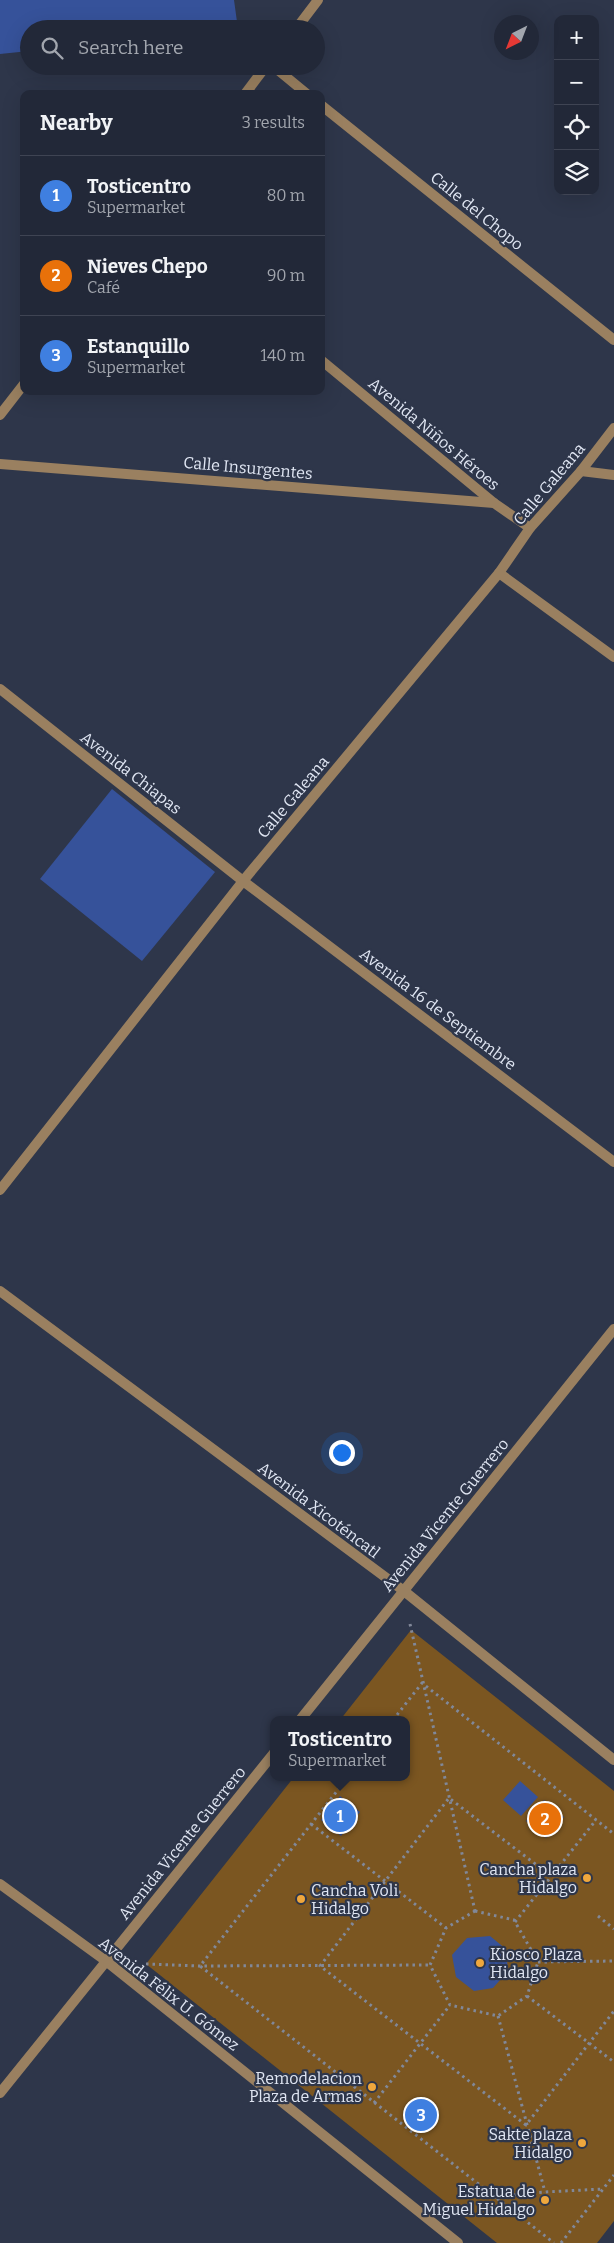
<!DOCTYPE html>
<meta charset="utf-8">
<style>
:root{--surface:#222838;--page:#2e3443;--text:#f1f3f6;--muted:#a2a6ae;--line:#3f4453;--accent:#d6ab8b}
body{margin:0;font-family:Bitter,serif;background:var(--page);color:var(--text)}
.controls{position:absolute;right:15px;top:15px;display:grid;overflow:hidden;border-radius:10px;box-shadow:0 5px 20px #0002}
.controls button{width:45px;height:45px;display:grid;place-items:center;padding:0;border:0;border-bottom:1px solid var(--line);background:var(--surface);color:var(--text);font:25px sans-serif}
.compass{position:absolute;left:494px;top:15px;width:45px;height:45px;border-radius:50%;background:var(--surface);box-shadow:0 5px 20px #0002;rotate:222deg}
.you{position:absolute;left:341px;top:1452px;width:18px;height:18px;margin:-12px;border:4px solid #fff;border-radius:50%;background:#1a73e8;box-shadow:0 0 0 8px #1a73e833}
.badge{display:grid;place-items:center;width:32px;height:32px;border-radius:50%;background:var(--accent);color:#fff;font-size:16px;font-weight:700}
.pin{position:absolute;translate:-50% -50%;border:2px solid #fff;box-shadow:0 1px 5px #0006}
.popup{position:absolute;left:270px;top:1716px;width:140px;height:65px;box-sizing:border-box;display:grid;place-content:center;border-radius:10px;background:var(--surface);filter:drop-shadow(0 1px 4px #0005);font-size:16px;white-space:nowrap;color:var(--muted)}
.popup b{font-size:19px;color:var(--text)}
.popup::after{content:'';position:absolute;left:50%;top:100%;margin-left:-10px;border:10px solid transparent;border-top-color:var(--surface)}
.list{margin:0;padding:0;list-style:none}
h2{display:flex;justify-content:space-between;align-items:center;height:65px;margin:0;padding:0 20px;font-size:21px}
h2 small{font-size:16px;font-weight:400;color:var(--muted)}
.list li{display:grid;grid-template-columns:32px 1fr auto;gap:15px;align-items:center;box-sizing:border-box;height:80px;padding:0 20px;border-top:1px solid var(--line)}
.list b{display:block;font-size:19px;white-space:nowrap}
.list p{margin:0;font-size:16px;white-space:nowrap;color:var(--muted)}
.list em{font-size:16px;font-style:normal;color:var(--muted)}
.icon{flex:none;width:28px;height:28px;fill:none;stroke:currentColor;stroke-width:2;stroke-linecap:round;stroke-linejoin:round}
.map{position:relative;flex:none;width:614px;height:2243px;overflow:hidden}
.search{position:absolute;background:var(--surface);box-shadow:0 5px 20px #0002;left:20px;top:20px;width:305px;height:55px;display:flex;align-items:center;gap:12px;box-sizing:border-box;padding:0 18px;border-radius:28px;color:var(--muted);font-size:19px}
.panel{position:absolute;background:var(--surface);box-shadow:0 5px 20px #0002;left:20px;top:90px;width:305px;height:305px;border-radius:10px}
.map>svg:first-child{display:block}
</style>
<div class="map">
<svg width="614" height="2243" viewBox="0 0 614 2243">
<rect width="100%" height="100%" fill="#2e364a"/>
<path fill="#7b5621" d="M411 1630 614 1791V2221L597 2243H497L146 1964 294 1777H406V1720H340Z"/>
<g fill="#36529a">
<path d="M0 0H234L238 29H29V51L0 54Z"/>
<path d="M112 789 215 872 142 961 40 879Z"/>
<path d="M520 1781 538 1797 521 1816 503 1800Z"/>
<path d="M340 1796 360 1812 341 1836 321 1820Z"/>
<path d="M544 1800 564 1817 546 1838 526 1821Z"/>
<path d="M490 1936 506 1949 508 1971 493 1988 474 1991 456 1977 452 1955 467 1938Z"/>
<path d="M417 2097 439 2116 425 2132 403 2114Z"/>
</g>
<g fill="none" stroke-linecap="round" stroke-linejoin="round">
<g stroke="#818899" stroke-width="3" stroke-dasharray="2.5 4" stroke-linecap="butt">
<path d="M410 1624 475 1911"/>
<path d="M393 1720 422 1683 614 1834"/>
<path d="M348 1777 200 1966 554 2243"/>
<path d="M311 1824 446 1928"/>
<path d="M551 1876 449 1798 320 1966 526 2125 614 2011"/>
<path d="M475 1911 514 1920 538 1962 527 1996 498 2016 450 2005 430 1965 446 1928Z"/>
<path d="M598 1916 614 1929"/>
<path d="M515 1922 596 1820"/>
<path d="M538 1962 614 1961"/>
<path d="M146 1964 200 1966 430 1965"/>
<path d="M527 1996 614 2062"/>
<path d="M498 2016 545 2192"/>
<path d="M374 2103 450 2005"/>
<path d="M494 2197 545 2192 603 2189"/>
<path d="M561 2243 614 2175"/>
</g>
<g stroke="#9a8060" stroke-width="10">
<path d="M296 29 318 0"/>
<path d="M273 66 307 94"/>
<path d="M245 94 266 66"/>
<path d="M321 105 614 340"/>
<path d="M321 360 494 503 530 528"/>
<path d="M0 415 24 384"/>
<path d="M0 464 494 503"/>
<path d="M581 471 614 475"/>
<path d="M499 573 614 657"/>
<path d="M0 689 243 881 614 1162"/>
<path d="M0 1190 243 881 499 573 530 528 581 471 614 428"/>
<path d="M0 1291 404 1591 614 1760"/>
<path d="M300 1720 614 1329"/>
<path d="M0 1884 106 1961 458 2243"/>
<path d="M0 2093 274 1753"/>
</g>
</g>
<g fill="#efa73d" stroke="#2e364a" stroke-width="2">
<circle cx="587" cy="1878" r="5"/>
<circle cx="301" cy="1899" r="5"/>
<circle cx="480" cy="1963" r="5"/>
<circle cx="372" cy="2087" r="5"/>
<circle cx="582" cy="2143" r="5"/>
<circle cx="545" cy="2200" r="5"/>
</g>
<g text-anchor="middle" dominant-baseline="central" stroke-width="4.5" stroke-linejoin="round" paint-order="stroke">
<g font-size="16" fill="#e0e6f3" stroke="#2e364a">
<text transform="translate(477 211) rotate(39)">Calle del Chopo</text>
<text transform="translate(434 434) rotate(40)">Avenida Niños Héroes</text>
<text transform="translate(248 468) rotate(5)">Calle Insurgentes</text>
<text transform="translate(549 484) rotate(-50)">Calle Galeana</text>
<text transform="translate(131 773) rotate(38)">Avenida Chiapas</text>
<text transform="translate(293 797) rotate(-50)">Calle Galeana</text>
<text transform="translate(438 1009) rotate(37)">Avenida 16 de Septiembre</text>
<text transform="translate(319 1510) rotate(37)">Avenida Xicoténcatl</text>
<text transform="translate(445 1515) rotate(-51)">Avenida Vicente Guerrero</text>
<text transform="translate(182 1843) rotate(-51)">Avenida Vicente Guerrero</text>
<text transform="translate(169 1994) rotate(38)">Avenida Félix U. Gómez</text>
</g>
<g font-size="16" fill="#e0e6f3" stroke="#2e364a" text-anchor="end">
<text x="577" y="1869">Cancha plaza<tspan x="577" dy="18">Hidalgo</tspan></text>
<text x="311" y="1890" text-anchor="start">Cancha Voli<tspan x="311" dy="18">Hidalgo</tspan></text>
<text x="490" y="1954" text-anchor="start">Kiosco Plaza<tspan x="490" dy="18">Hidalgo</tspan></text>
<text x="362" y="2078">Remodelacion<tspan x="362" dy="18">Plaza de Armas</tspan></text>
<text x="572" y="2134">Sakte plaza<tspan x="572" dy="18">Hidalgo</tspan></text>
<text x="535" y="2191">Estatua de<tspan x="535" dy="18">Miguel Hidalgo</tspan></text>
</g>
</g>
</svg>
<div class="controls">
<button>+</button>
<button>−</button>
<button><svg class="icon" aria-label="locate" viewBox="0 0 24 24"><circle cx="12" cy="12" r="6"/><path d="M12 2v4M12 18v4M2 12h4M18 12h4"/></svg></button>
<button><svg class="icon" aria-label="layers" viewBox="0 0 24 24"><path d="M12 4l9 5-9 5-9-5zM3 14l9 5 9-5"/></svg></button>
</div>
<svg class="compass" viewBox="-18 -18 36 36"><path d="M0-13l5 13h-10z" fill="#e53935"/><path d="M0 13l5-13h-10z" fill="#a2a6ae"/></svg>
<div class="you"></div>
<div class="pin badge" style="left:340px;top:1816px;background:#3f7fe0">1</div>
<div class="popup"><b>Tosticentro</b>Supermarket</div>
<div class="pin badge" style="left:545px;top:1819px;background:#e8710a">2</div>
<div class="pin badge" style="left:421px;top:2115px;background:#3f7fe0">3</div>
<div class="search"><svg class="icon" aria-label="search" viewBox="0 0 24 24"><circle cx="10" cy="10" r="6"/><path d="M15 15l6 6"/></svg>Search here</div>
<section class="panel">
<h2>Nearby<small>3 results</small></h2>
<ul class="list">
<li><span class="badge" style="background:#3f7fe0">1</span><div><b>Tosticentro</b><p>Supermarket</p></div><em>80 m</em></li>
<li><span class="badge" style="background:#e8710a">2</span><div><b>Nieves Chepo</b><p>Café</p></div><em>90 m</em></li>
<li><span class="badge" style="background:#3f7fe0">3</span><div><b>Estanquillo</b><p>Supermarket</p></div><em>140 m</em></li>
</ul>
</section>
</div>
